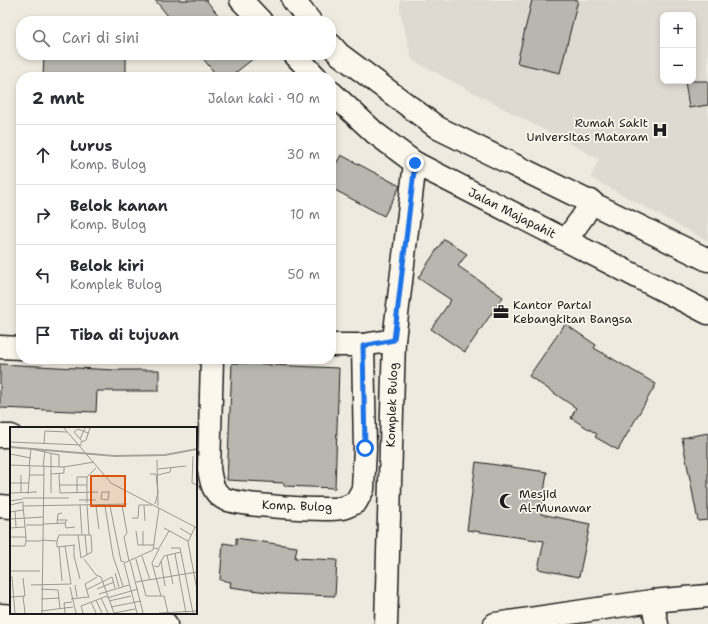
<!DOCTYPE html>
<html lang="id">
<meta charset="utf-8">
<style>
:root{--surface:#fff;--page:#f2f2f3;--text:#2b2b33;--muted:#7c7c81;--line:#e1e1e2}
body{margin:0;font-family:"Shantell Sans",sans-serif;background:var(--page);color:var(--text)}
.controls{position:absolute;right:12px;top:12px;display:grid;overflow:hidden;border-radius:8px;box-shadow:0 2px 6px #0003}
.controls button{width:36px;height:36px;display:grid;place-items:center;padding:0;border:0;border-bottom:1px solid var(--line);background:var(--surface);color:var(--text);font:20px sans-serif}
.stop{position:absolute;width:12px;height:12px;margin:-9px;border:3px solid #1a73e8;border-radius:50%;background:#fff}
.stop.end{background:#1a73e8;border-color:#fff;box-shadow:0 1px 4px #0008}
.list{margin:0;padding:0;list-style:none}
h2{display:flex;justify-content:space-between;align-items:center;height:52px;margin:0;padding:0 16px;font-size:17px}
h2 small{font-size:13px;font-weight:400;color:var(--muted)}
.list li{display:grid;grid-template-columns:26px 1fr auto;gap:12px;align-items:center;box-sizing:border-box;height:60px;padding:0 16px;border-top:1px solid var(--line)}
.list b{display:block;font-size:15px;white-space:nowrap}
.list p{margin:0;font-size:13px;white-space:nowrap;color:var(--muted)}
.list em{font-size:13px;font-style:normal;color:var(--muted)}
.icon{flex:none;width:22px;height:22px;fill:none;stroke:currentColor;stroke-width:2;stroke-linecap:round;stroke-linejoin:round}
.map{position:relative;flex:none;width:708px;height:624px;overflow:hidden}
.search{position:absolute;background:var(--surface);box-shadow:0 2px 6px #0003;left:16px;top:16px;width:320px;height:44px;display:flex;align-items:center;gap:10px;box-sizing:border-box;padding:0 14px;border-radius:16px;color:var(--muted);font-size:15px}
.panel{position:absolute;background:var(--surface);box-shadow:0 2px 6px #0003;left:16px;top:72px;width:320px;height:292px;border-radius:16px}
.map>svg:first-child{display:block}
</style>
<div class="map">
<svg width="708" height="624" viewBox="0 0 708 624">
<rect width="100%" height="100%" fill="#eeeadf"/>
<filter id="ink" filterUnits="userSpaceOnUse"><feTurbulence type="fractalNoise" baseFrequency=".025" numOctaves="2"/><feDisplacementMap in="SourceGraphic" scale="8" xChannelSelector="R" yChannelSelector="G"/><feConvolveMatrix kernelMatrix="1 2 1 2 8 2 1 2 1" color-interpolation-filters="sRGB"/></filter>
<g filter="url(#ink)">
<path fill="#dedad1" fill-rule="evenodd" d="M400 0H708V241L591 178 599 159 412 60 400 10ZM663 15H693V81H663Z"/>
<g fill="#b9b6af" stroke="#1c1c1c">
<path d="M155 0H206L223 21H172Z"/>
<path d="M532 0H578L560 73 517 63Z"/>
<path d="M44 55H126V77H43Z"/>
<path d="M200 55H251L254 58 230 77H218Z"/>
<path d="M685 81H708V105L689 108Z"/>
<path d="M341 155 400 186 384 216 331 188V173Z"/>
<path d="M444 239 467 254 458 266 503 297 465 352 431 329 451 300 418 278Z"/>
<path d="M565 324 596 345 594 348 656 384 618 450 595 437 597 434 571 418 576 408 529 376Z"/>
<path d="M232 363 269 364V365L339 368 335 488 284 486V483L227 480Z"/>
<path d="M0 364 115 370H159V391H97L96 412 0 408Z"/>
<path d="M708 433V520L698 521 682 438Z"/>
<path d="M476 462 547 472 541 514 590 524 579 577 538 569 544 541 467 530Z"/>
<path d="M236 538 297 547 295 558 337 560 335 596 281 594 230 587 231 582 220 580 223 543 236 545Z"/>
</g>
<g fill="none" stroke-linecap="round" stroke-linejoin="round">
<defs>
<g id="street">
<path d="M331 345H363L394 340"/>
<path d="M0 347 21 348"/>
<path d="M212 359 209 469C211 480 212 492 223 498 236 506 326 511 342 508 347 507 352 504 356 502L363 489 365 448 363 345"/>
<path d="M0 436H11"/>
<path d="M0 506 11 507"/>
<path d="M652 601 657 624"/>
<path d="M0 615 109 622 166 624"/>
<path d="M386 624 394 340 415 163"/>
<path d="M495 624 652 601 708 596"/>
</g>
<g id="primary">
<path d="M241 0 261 21"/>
<path d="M293 0 310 21"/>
<path d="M331 45 339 54 438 128 708 260"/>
<path d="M295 55 316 77"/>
<path d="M331 92 375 133 415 163 708 313"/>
<path d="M566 240 584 215 591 201"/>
</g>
</defs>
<use href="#street" stroke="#1c1c1c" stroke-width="25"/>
<use href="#primary" stroke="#1c1c1c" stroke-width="25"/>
<use href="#street" stroke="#fbf7ec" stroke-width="22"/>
<use href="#primary" stroke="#fbf7ec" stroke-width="22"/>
</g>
</g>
<g fill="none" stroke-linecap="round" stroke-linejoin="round" filter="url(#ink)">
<path stroke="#1a73e8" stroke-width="5" d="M365 448 363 346 394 340 415 163"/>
</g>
<defs>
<symbol id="hospital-bare" viewBox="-9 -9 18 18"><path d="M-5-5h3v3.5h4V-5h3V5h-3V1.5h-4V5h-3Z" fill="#1c1c1c" stroke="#fbf7ec" stroke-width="2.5" paint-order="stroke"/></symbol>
<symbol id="office-bare" viewBox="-9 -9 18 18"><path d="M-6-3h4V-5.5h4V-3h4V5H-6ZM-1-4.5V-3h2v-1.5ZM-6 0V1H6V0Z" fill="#1c1c1c" stroke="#fbf7ec" stroke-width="2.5" paint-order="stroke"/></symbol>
<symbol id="mosque-bare" viewBox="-9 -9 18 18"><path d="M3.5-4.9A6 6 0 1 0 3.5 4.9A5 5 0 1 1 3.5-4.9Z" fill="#1c1c1c" stroke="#fbf7ec" stroke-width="2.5" paint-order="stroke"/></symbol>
</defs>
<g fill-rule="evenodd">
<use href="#hospital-bare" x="649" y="119" width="22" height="22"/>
<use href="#office-bare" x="490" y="301" width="22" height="22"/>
<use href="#mosque-bare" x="496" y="490" width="22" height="22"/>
</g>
<g text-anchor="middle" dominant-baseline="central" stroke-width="3.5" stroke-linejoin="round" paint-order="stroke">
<g font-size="12" fill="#1c1c1c" stroke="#fbf7ec" text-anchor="start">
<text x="648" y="123" text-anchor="end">Rumah Sakit<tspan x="648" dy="14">Universitas Mataram</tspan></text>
<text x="513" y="305">Kantor Partai<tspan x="513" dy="14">Kebangkitan Bangsa</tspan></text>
<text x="519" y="494">Mesjid<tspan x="519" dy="14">Al-Munawar</tspan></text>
</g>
<g font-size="12" fill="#1c1c1c" stroke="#fbf7ec">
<text transform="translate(512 213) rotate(27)">Jalan Majapahit</text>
<text transform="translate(392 405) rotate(-88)">Komplek Bulog</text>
<text transform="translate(297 506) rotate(2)">Komp. Bulog</text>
</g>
</g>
<g transform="translate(10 427)">
<rect width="187" height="187" fill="#eeeadf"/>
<path fill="none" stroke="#a6a39d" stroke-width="2" d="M0 20 105 29 155 28 187 22"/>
<path fill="none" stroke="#9a9891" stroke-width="1" d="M54 1 101 56 187 101M70 12 75 1M72 14 64 5 68 2 78 6M0 15 72 18M34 16 35 4 57 5M70 16 76 13 80 1M41 26V66M0 27 21 31M183 29 182 56 187 58M147 33 148 79M0 38 54 40 84 35M19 40 21 22 49 28V40M33 40 35 24M148 42 176 39M41 47 54 46V40M49 47 50 66 88 65M140 47H146L148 66 145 77M20 48H34M148 48 160 45 161 41M0 56H19M49 58H77M11 65V48M99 65 98 73 91 72 92 65H100M0 66 27 65M67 66V50H77M18 67 20 40M13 71H59M69 73H86M0 74 13 72M77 76V50L86 41M0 78 13 75V79L117 77M70 78 72 108M77 78 79 108M112 78 117 106 114 110 119 134M13 79 16 110M86 79 89 102M95 79 103 129 113 159M100 79 111 134 114 135M134 79 135 94M5 84 6 100M0 85 13 83M122 91H128L129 78H142M0 92 33 90M47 93H57L55 96M33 97 55 96 56 101 65 100M47 97 48 87 52 86M16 98H33M185 100 178 115 187 163M0 101 15 100M154 101 178 114M170 101 181 108M126 104 128 118H144M133 104V118M75 108 77 128M0 110H16V114H31M31 113 47 114 49 108H81L82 125 71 131 68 108M47 114V120L65 118M64 118V129L70 152M0 119H15L16 114M49 120 52 154M144 121 149 122 142 136 151 169M149 121 159 104M161 121H170L183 186M165 127 176 186M157 128 163 157M132 129 140 153M74 132 86 148 91 150 104 186M126 132 136 169H154L158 186M120 134 133 186M151 134 155 159M144 139 148 140 154 129 171 125M0 144H30M105 146 109 160M0 150H2L5 186M126 155 187 145M21 158 61 157 55 119M65 158 67 170M60 160 66 186M31 162 48 163 50 181M87 162 104 155M76 163 102 150 105 161M89 167 119 158M13 169 15 186M0 170 15 169 13 151M79 171 75 157 87 150M91 171 98 186M97 171 128 162M31 172 49 171M61 172 78 170M86 173 92 186M99 174 121 169M81 175 86 186M101 180 131 174M31 184 63 180M32 186 34 40M55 186 54 176 62 175M73 186 71 179 97 169M104 186 125 182M127 186 114 136 143 123 149 81M149 186 187 184"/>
<path fill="#de560d" fill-opacity="0.15" stroke="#de560d" stroke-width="2" d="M81 49H115V79H81Z"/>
<rect width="187" height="187" fill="none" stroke="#1c1c1c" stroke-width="2"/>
</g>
</svg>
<div class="controls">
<button>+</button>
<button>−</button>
</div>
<div class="stop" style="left:365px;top:448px"></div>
<div class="stop end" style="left:415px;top:163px"></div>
<div class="search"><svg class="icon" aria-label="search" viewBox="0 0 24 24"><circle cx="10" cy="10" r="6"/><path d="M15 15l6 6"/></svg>Cari di sini</div>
<section class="panel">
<h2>2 mnt<small>Jalan kaki · 90 m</small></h2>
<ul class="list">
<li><svg class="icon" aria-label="ahead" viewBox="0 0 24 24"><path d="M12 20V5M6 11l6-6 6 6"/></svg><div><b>Lurus</b><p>Komp. Bulog</p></div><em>30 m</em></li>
<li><svg class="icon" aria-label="right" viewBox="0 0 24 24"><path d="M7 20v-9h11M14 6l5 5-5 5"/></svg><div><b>Belok kanan</b><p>Komp. Bulog</p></div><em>10 m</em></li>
<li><svg class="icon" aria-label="left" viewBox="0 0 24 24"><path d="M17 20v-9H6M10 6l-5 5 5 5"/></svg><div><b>Belok kiri</b><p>Komplek Bulog</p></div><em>50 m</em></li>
<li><svg class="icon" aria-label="arrive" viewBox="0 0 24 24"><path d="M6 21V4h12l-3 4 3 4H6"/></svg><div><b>Tiba di tujuan</b></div></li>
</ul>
</section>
</div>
